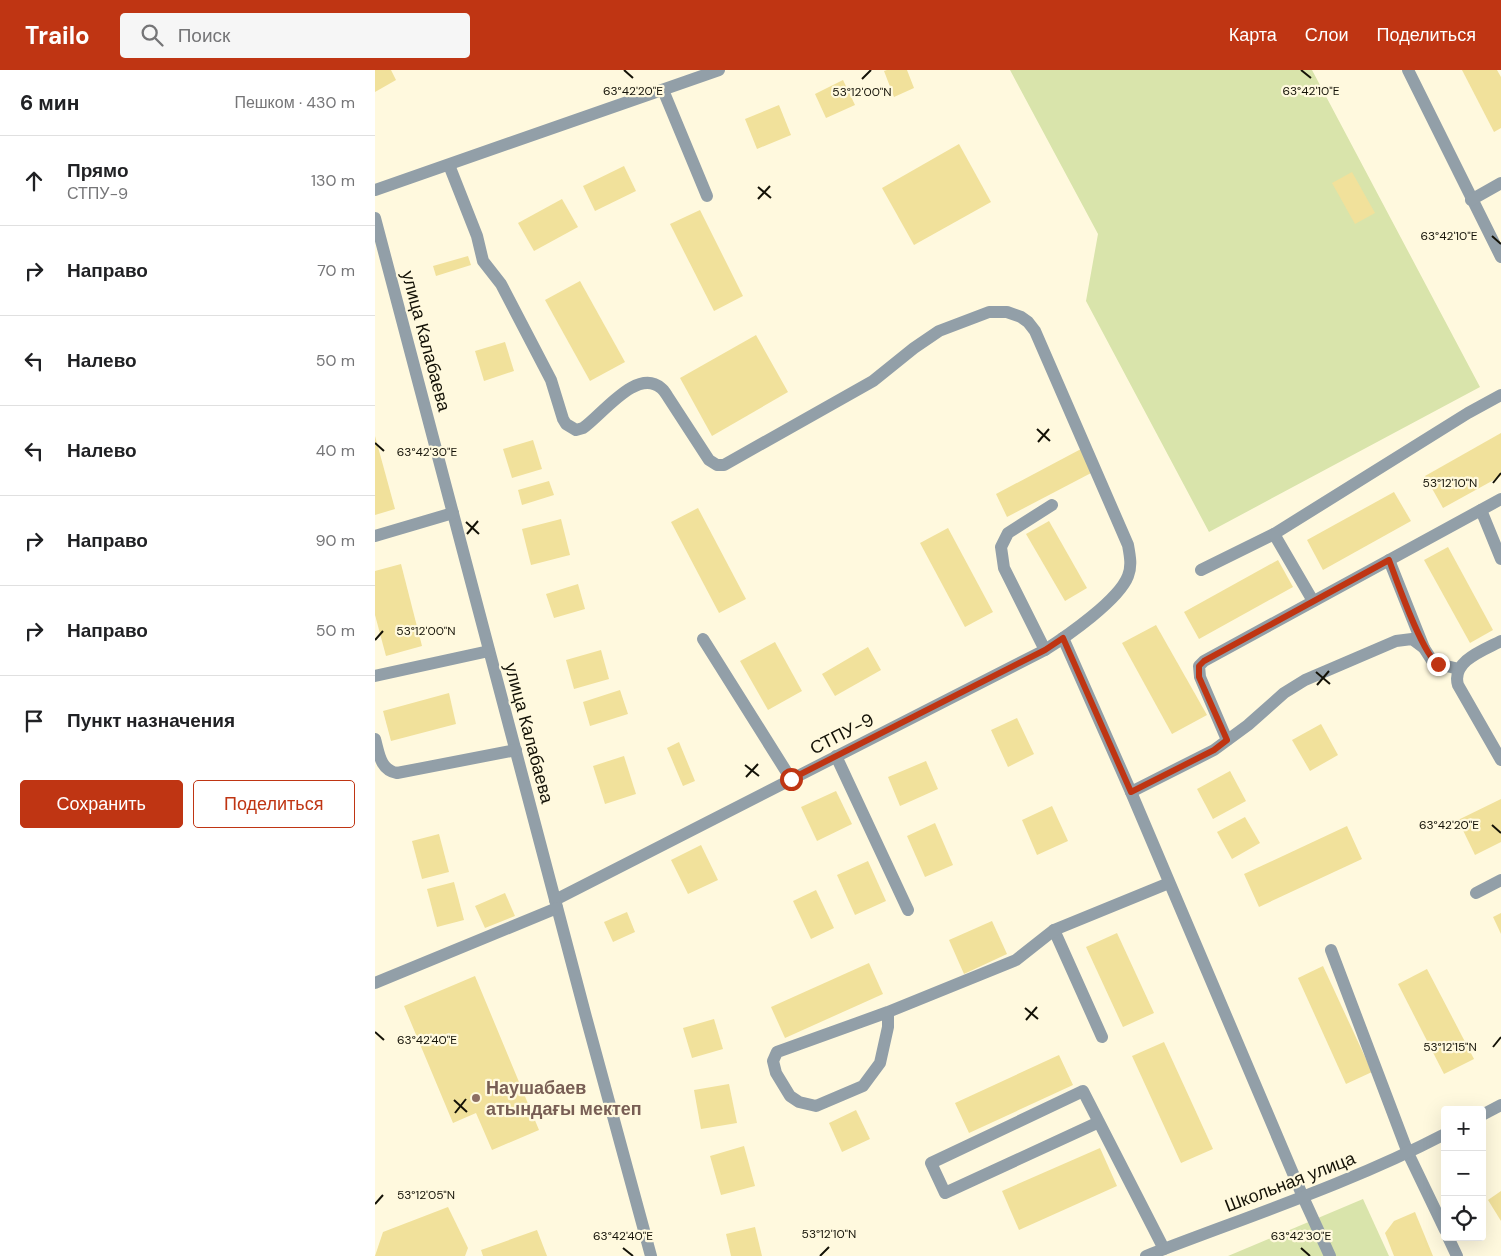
<!DOCTYPE html>
<html lang="ru">
<meta charset="utf-8">
<style>
:root{--surface:#fff;--page:#f6f6f6;--text:#202124;--muted:#757577;--line:#e0e0e0;--accent:#bf3513}
body{margin:0;font-family:"DM Sans",sans-serif;background:var(--page);color:var(--text)}
.controls{position:absolute;right:15px;bottom:15px;display:grid;overflow:hidden;border-radius:5px;box-shadow:0 5px 20px #0002}
.controls button{width:45px;height:45px;display:grid;place-items:center;padding:0;border:0;border-bottom:1px solid var(--line);background:var(--surface);color:var(--text);font:25px sans-serif}
.stop{position:absolute;width:15px;height:15px;margin:-11px;border:4px solid #bf3513;border-radius:50%;background:#fff}
.stop.end{background:#bf3513;border-color:#fff;box-shadow:0 1px 5px #0008}
.list{margin:0;padding:0;list-style:none}
h2{display:flex;justify-content:space-between;align-items:center;height:65px;margin:0;padding:0 20px;font-size:21px}
h2 small{font-size:16px;font-weight:400;color:var(--muted)}
.list li{display:grid;grid-template-columns:32px 1fr auto;gap:15px;align-items:center;box-sizing:border-box;height:90px;padding:0 20px;border-top:1px solid var(--line)}
.list b{display:block;font-size:19px;white-space:nowrap}
.list p{margin:0;font-size:16px;white-space:nowrap;color:var(--muted)}
.list em{font-size:16px;font-style:normal;color:var(--muted)}
.actions{display:flex;gap:10px;padding:15px 20px}
.actions a{flex:1;padding:11px 0;border:1px solid var(--accent);border-radius:5px;text-align:center;font-size:18px;color:var(--accent)}
.actions .main{background:var(--accent);color:#fff}
.icon{flex:none;width:28px;height:28px;fill:none;stroke:currentColor;stroke-width:2;stroke-linecap:round;stroke-linejoin:round}
.map{position:relative;flex:none;width:1126px;height:1186px;overflow:hidden}
header{display:flex;align-items:center;gap:30px;box-sizing:border-box;height:70px;padding:0 25px;background:var(--accent);color:#fff}
header strong{font-size:24px}
nav{display:flex;gap:28px;margin-inline-start:auto;font-size:18px}
.search{width:350px;height:45px;background:var(--page);display:flex;align-items:center;gap:12px;box-sizing:border-box;padding:0 18px;border-radius:5px;color:var(--muted);font-size:19px}
main{display:flex}
aside{flex:1;background:var(--surface)}
.map>svg:first-child{display:block}
</style>
<header>
<strong>Trailo</strong>
<div class="search"><svg class="icon" aria-label="search" viewBox="0 0 24 24"><circle cx="10" cy="10" r="6"/><path d="M15 15l6 6"/></svg>Поиск</div>
<nav><a>Карта</a><a>Слои</a><a>Поделиться</a></nav>
</header>
<main>
<aside>
<h2>6 мин<small>Пешком · 430 m</small></h2>
<ul class="list">
<li><svg class="icon" aria-label="ahead" viewBox="0 0 24 24"><path d="M12 20V5M6 11l6-6 6 6"/></svg><div><b>Прямо</b><p>СТПУ-9</p></div><em>130 m</em></li>
<li><svg class="icon" aria-label="right" viewBox="0 0 24 24"><path d="M7 20v-9h11M14 6l5 5-5 5"/></svg><div><b>Направо</b></div><em>70 m</em></li>
<li><svg class="icon" aria-label="left" viewBox="0 0 24 24"><path d="M17 20v-9H6M10 6l-5 5 5 5"/></svg><div><b>Налево</b></div><em>50 m</em></li>
<li><svg class="icon" aria-label="left" viewBox="0 0 24 24"><path d="M17 20v-9H6M10 6l-5 5 5 5"/></svg><div><b>Налево</b></div><em>40 m</em></li>
<li><svg class="icon" aria-label="right" viewBox="0 0 24 24"><path d="M7 20v-9h11M14 6l5 5-5 5"/></svg><div><b>Направо</b></div><em>90 m</em></li>
<li><svg class="icon" aria-label="right" viewBox="0 0 24 24"><path d="M7 20v-9h11M14 6l5 5-5 5"/></svg><div><b>Направо</b></div><em>50 m</em></li>
<li><svg class="icon" aria-label="arrive" viewBox="0 0 24 24"><path d="M6 21V4h12l-3 4 3 4H6"/></svg><div><b>Пункт назначения</b></div></li>
</ul>
<div class="actions"><a class="main">Сохранить</a><a>Поделиться</a></div>
</aside>
<div class="map">
<svg width="1126" height="1186" viewBox="0 0 1126 1186">
<rect width="100%" height="100%" fill="#fff9de"/>
<g fill="#d9e4ab">
<path d="M635 0H937L1105 317 834 462 711 231 723 164Z"/>
<path d="M988 1129 1014 1186H853Z"/>
</g>
<g fill="#f1e19b">
<path d="M0 0H16L21 10 0 22Z"/>
<path d="M512 0H532L539 18 519 27 509 1Z"/>
<path d="M1087 0H1122L1126 7V58L1119 62Z"/>
<path d="M468 10 480 35 451 48 440 24Z"/>
<path d="M404 35 416 65 382 79 370 49Z"/>
<path d="M584 74 616 132 539 175 507 118Z"/>
<path d="M249 96 261 121 220 141 208 116Z"/>
<path d="M977 102 1000 143 980 154 957 113Z"/>
<path d="M187 129 203 157 159 181 143 153Z"/>
<path d="M325 140 368 226 339 241 295 154Z"/>
<path d="M93 186 96 195 61 206 58 196Z"/>
<path d="M205 211 250 292 215 311 170 230Z"/>
<path d="M381 265 413 322 337 366 305 308Z"/>
<path d="M130 272 139 301 109 311 100 281Z"/>
<path d="M1126 363V406L1068 438 1050 406Z"/>
<path d="M0 366 20 439 0 445Z"/>
<path d="M158 370 167 399 137 408 128 379Z"/>
<path d="M706 379 718 402 632 447 621 424Z"/>
<path d="M174 411 179 425 147 435 143 420Z"/>
<path d="M1019 422 1036 451 948 500 932 470Z"/>
<path d="M323 438 371 529 344 543 296 452Z"/>
<path d="M186 449 195 485 156 495 147 459Z"/>
<path d="M674 451 712 518 690 531 651 464Z"/>
<path d="M573 458 618 542 590 557 545 473Z"/>
<path d="M1073 477 1118 560 1095 573 1049 490Z"/>
<path d="M903 490 918 517 824 569 809 542Z"/>
<path d="M26 494 47 576 11 586 0 545V501Z"/>
<path d="M203 514 210 539 179 548 171 524Z"/>
<path d="M781 555 832 645 797 664 747 573Z"/>
<path d="M400 572 427 621 393 640 365 591Z"/>
<path d="M493 577 506 600 460 626 447 604Z"/>
<path d="M226 580 234 609 199 619 191 590Z"/>
<path d="M245 620 253 644 215 656 208 632Z"/>
<path d="M74 623 81 654 16 671 8 641Z"/>
<path d="M642 648 659 684 633 697 616 660Z"/>
<path d="M946 654 963 685 935 701 917 670Z"/>
<path d="M304 672 320 711 308 716 292 678Z"/>
<path d="M249 686 261 724 230 734 218 696Z"/>
<path d="M551 691 563 719 525 736 513 707Z"/>
<path d="M855 701 871 731 838 749 822 719Z"/>
<path d="M461 721 477 754 442 771 426 737Z"/>
<path d="M1126 729V772L1100 785 1083 750Z"/>
<path d="M677 736 693 771 662 785 647 750Z"/>
<path d="M870 747 885 773 857 789 842 762Z"/>
<path d="M560 753 578 795 550 807 532 766Z"/>
<path d="M972 756 987 789 884 837 869 804Z"/>
<path d="M64 764 74 802 47 809 37 771Z"/>
<path d="M326 775 343 810 313 824 296 790Z"/>
<path d="M493 791 511 831 480 845 462 805Z"/>
<path d="M79 812 89 850 62 857 52 819Z"/>
<path d="M441 820 459 858 436 869 418 831Z"/>
<path d="M130 823 140 846 110 858 100 836Z"/>
<path d="M252 842 260 862 238 872 229 852Z"/>
<path d="M1126 843V864L1118 847Z"/>
<path d="M617 851 632 884 589 904 574 870Z"/>
<path d="M742 863 779 943 748 957 711 877Z"/>
<path d="M494 893 508 924 410 968 396 937Z"/>
<path d="M948 896 997 1002 971 1014 923 908Z"/>
<path d="M1052 899 1099 989 1069 1004 1023 914Z"/>
<path d="M100 906 164 1060 117 1080 101 1043 78 1053 29 936Z"/>
<path d="M339 949 348 979 317 988 308 958Z"/>
<path d="M789 972 838 1079 806 1093 757 986Z"/>
<path d="M684 985 698 1015 594 1063 580 1033Z"/>
<path d="M354 1014 362 1053 326 1059 319 1020Z"/>
<path d="M481 1040 495 1069 467 1082 454 1053Z"/>
<path d="M369 1076 380 1116 346 1125 335 1086Z"/>
<path d="M725 1078 742 1116 644 1160 627 1121Z"/>
<path d="M1126 1121V1151L1113 1130Z"/>
<path d="M73 1137 93 1178 90 1186H0L8 1162Z"/>
<path d="M1040 1142 1058 1186H1019L1010 1163 1019 1151Z"/>
<path d="M380 1157 387 1186H356L351 1164Z"/>
<path d="M162 1160 172 1186H108L106 1180Z"/>
</g>
<g fill="none" stroke-linecap="round" stroke-linejoin="round">
<g stroke="#929fa8" stroke-width="12">
<path d="M1033 0 1126 187"/>
<path d="M288 20 332 126"/>
<path d="M74 95 102 166 108 191 126 214 176 310 188 349 191 354 201 360 208 358C227 345 262 297 286 318 289 320 291 324 293 327L334 390 342 395H349L498 311 539 278 564 261 614 242H632L646 247 653 252 660 261 753 475C755 486 757 496 753 506 744 530 692 566 670 580L180 830"/>
<path d="M0 120 344 0"/>
<path d="M1096 130 1126 113"/>
<path d="M0 148 211 947 276 1186"/>
<path d="M1106 440 1126 489"/>
<path d="M0 466 78 443"/>
<path d="M1014 490 1049 578"/>
<path d="M826 500 899 464"/>
<path d="M938 531 899 464 1093 343 1126 325"/>
<path d="M688 568 756 722 928 1127 955 1186"/>
<path d="M328 569 416 709"/>
<path d="M1126 571C1109 580 1076 591 1083 615L1126 690"/>
<path d="M670 580 629 498 626 477 633 463 677 435"/>
<path d="M0 606 114 581"/>
<path d="M0 669C4 683 5 700 22 703L141 680"/>
<path d="M852 670 825 607 824 596 829 591 1126 429"/>
<path d="M461 686 533 840"/>
<path d="M756 722 839 680 873 655 909 623 930 610 1021 571 1037 569 1049 578 1058 592 1063 594 1084 599"/>
<path d="M1101 823 1126 810"/>
<path d="M679 860 727 967"/>
<path d="M956 880 1033 1083 1070 1160"/>
<path d="M0 913 182 838"/>
<path d="M513 942V957L505 993 488 1016 441 1036 424 1032 415 1026 401 1003 398 991 402 982 513 942 641 890 679 860 794 813"/>
<path d="M1107 1045 1126 1035"/>
<path d="M724 1052 570 1123 556 1093 708 1021 789 1179"/>
<path d="M1073 1167 1082 1186"/>
<path d="M771 1186C871 1147 974 1114 1070 1064"/>
</g>
</g>
<g fill="none" stroke-linecap="round" stroke-linejoin="round">
<path stroke="#bf3513" stroke-width="6" d="M416 709 670 580 688 568 756 722 839 680 852 670 824 607V596L829 591 1014 490C1022 511 1047 584 1063 594"/>
</g>
<path fill="none" stroke="#141207" stroke-width="2" d="M249 0 258 8M926 0 936 8M487 9 496 0M383 117 396 128M383 129 395 116M1117 166 1126 174M662 359 675 371M663 372 674 359M0 373 9 381M1118 413 1126 403M91 452 104 464M92 464 103 451M0 570 8 561M941 602 955 614M942 615 954 601M370 695 384 706M371 707 383 694M1117 755 1126 763M650 938 663 949M651 950 662 937M0 962 9 970M1118 977 1126 967M79 1030 92 1042M80 1043 91 1029M0 1134 8 1125M248 1178 258 1186M926 1178 935 1186M445 1186 454 1177"/>
<circle fill="#8d6e63" stroke="#fff9de" stroke-width="2" cx="101" cy="1028" r="5"/>
<g text-anchor="middle" dominant-baseline="central" stroke-width="4.5" stroke-linejoin="round" paint-order="stroke">
<g font-size="18" fill="#141207" stroke="#fff9de">
<text transform="translate(51 271) rotate(75)">улица Калабаева</text>
<text transform="translate(154 663) rotate(75)">улица Калабаева</text>
<text transform="translate(467 664) rotate(-27)">СТПУ-9</text>
<text transform="translate(915 1112) rotate(-21)">Школьная улица</text>
</g>
<g font-size="18" font-weight="bold" fill="#785e54" stroke="#fff9de" text-anchor="start">
<text x="111" y="1018">Наушабаев<tspan x="111" dy="21">атындағы мектеп</tspan></text>
</g>
</g>
<g font-size="12" text-anchor="middle" fill="#141207" stroke="#fff9de" stroke-width="4.5" stroke-linejoin="round" paint-order="stroke">
<text x="258" y="25">63°42'20"E</text>
<text x="936" y="25">63°42'10"E</text>
<text x="487" y="26">53°12'00"N</text>
<text x="1074" y="170">63°42'10"E</text>
<text x="52" y="386">63°42'30"E</text>
<text x="1075" y="417">53°12'10"N</text>
<text x="51" y="565">53°12'00"N</text>
<text x="1074" y="759">63°42'20"E</text>
<text x="52" y="974">63°42'40"E</text>
<text x="1075" y="981">53°12'15"N</text>
<text x="51" y="1129">53°12'05"N</text>
<text x="454" y="1168">53°12'10"N</text>
<text x="248" y="1170">63°42'40"E</text>
<text x="926" y="1170">63°42'30"E</text>
</g>
</svg>
<div class="controls">
<button>+</button>
<button>−</button>
<button><svg class="icon" aria-label="locate" viewBox="0 0 24 24"><circle cx="12" cy="12" r="6"/><path d="M12 2v4M12 18v4M2 12h4M18 12h4"/></svg></button>
</div>
<div class="stop" style="left:416px;top:709px"></div>
<div class="stop end" style="left:1063px;top:594px"></div>
</div>
</main>
